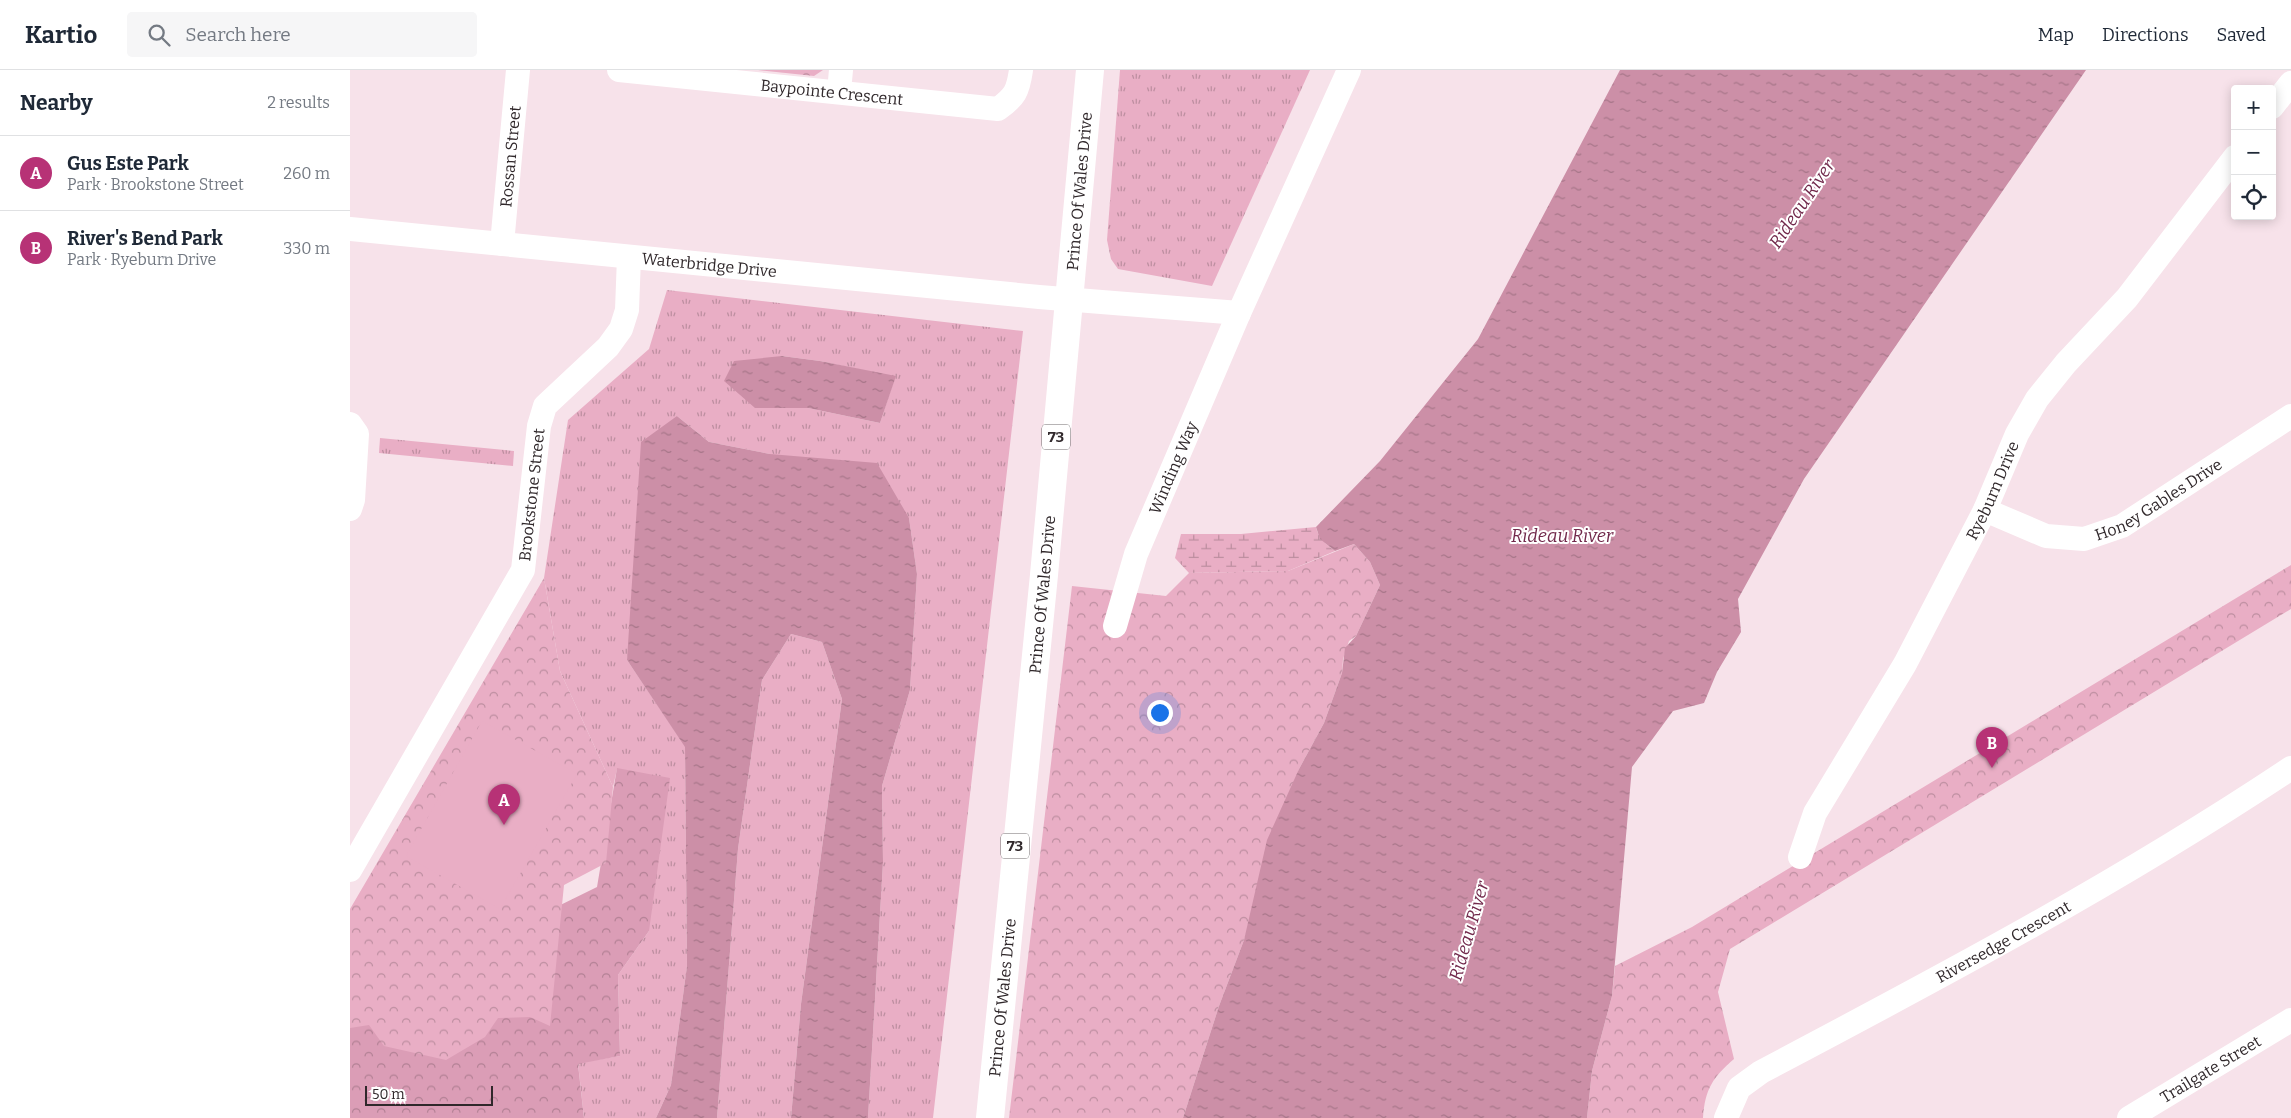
<!DOCTYPE html>
<meta charset="utf-8">
<style>
:root{--surface:#fff;--page:#f6f6f7;--text:#1f2937;--muted:#747a83;--line:#e0e1e3;--accent:#b73276}
body{margin:0;font-family:Bitter,serif;background:var(--page);color:var(--text)}
.controls{position:absolute;right:15px;top:15px;display:grid;overflow:hidden;border-radius:5px;box-shadow:0 2px 12px #0003}
.controls button{width:45px;height:45px;display:grid;place-items:center;padding:0;border:0;border-bottom:1px solid var(--line);background:var(--surface);color:var(--text);font:25px sans-serif}
.scale{position:absolute;left:15px;bottom:12px;width:128px;box-sizing:border-box;padding-left:5px;border:2px solid #30282b;border-top:0;font-size:14px;line-height:18px;white-space:nowrap;color:#30282b;-webkit-text-stroke:4px #fff;paint-order:stroke}
.you{position:absolute;left:809px;top:642px;width:18px;height:18px;margin:-12px;border:4px solid #fff;border-radius:50%;background:#1a73e8;box-shadow:0 0 0 8px #1a73e833}
.badge{display:grid;place-items:center;width:32px;height:32px;border-radius:50%;background:var(--accent);color:#fff;font-size:16px;font-weight:700}
.pin{position:absolute;translate:-50% -41px;filter:drop-shadow(0 1px 2px #0008)}
.pin::after{content:'';position:absolute;top:26px;width:18px;height:15px;background:inherit;clip-path:polygon(0 0,100% 0,50% 100%)}
.list{margin:0;padding:0;list-style:none}
h2{display:flex;justify-content:space-between;align-items:center;height:65px;margin:0;padding:0 20px;font-size:21px}
h2 small{font-size:16px;font-weight:400;color:var(--muted)}
.list li{display:grid;grid-template-columns:32px 1fr auto;gap:15px;align-items:center;box-sizing:border-box;height:75px;padding:0 20px;border-top:1px solid var(--line)}
.list b{display:block;font-size:19px;white-space:nowrap}
.list p{margin:0;font-size:16px;white-space:nowrap;color:var(--muted)}
.list em{font-size:16px;font-style:normal;color:var(--muted)}
.icon{flex:none;width:28px;height:28px;fill:none;stroke:currentColor;stroke-width:2;stroke-linecap:round;stroke-linejoin:round}
.map{position:relative;flex:none;width:1941px;height:1048px;overflow:hidden}
header{display:flex;align-items:center;gap:30px;box-sizing:border-box;height:70px;padding:0 25px;background:var(--surface);border-bottom:1px solid var(--line)}
header strong{font-size:24px}
nav{display:flex;gap:28px;margin-inline-start:auto;font-size:18px}
.search{width:350px;height:45px;background:var(--page);display:flex;align-items:center;gap:12px;box-sizing:border-box;padding:0 18px;border-radius:5px;color:var(--muted);font-size:19px}
main{display:flex}
aside{flex:1;background:var(--surface)}
.map>svg:first-child{display:block}
</style>
<header>
<strong>Kartio</strong>
<div class="search"><svg class="icon" aria-label="search" viewBox="0 0 24 24"><circle cx="10" cy="10" r="6"/><path d="M15 15l6 6"/></svg>Search here</div>
<nav><a>Map</a><a>Directions</a><a>Saved</a></nav>
</header>
<main>
<aside>
<h2>Nearby<small>2 results</small></h2>
<ul class="list">
<li><span class="badge">A</span><div><b>Gus Este Park</b><p>Park · Brookstone Street</p></div><em>260 m</em></li>
<li><span class="badge">B</span><div><b>River's Bend Park</b><p>Park · Ryeburn Drive</p></div><em>330 m</em></li>
</ul>
</aside>
<div class="map">
<svg width="1941" height="1048" viewBox="0 0 1941 1048">
<defs>
<pattern id="grass-tufts" width="24" height="20" patternUnits="userSpaceOnUse" patternTransform="scale(1.25)"><rect width="24" height="20" fill="#e9aec5"/><path d="M3 7l-1-3M5 7V3M7 7l1-3M15 17l-1-3M17 17v-4M19 17l1-3" fill="none" stroke="#bd8ea0"/></pattern>
<pattern id="forest-crowns" width="20" height="18" patternUnits="userSpaceOnUse" patternTransform="scale(1.25)"><rect width="20" height="18" fill="#db9db6"/><path d="M2 6a3 3 0 1 1 6 0M12 15a3 3 0 1 1 6 0" fill="none" stroke="#b28094"/></pattern>
<pattern id="wetland-marsh" width="20" height="14" patternUnits="userSpaceOnUse" patternTransform="scale(1.25)"><rect width="20" height="14" fill="#e9aec5"/><path d="M1 5h8M5 5V1M11 12h8M15 12V8" fill="none" stroke="#bd8ea0"/></pattern>
<pattern id="park-crowns" width="20" height="18" patternUnits="userSpaceOnUse" patternTransform="scale(1.25)"><rect width="20" height="18" fill="#e9aec5"/><path d="M2 6a3 3 0 1 1 6 0M12 15a3 3 0 1 1 6 0" fill="none" stroke="#bd8ea0"/></pattern>
<pattern id="water-ripples" width="26" height="14" patternUnits="userSpaceOnUse" patternTransform="scale(1.25)"><rect width="26" height="14" fill="#cc8fa7"/><path d="M2 4q2-2 4 0t4 0M15 11q2-2 4 0t4 0" fill="none" stroke="#a67588"/></pattern>
</defs>
<rect width="100%" height="100%" fill="#f7e2ea"/>
<g fill="url(#grass-tufts)" fill-rule="evenodd">
<path d="M770 0H960L862 216 768 199 761 189 757 170Z"/>
<path d="M317 220 673 261 583 1048H518L533 792 532 716 560 620 567 504 559 448 420 384 359 372 327 346 277 590 335 676 337 896 321 1015 306 1048H234L228 993 270 986 268 905 299 861 267 699 263 717 210 601 194 508 218 350 299 279ZM432 286 470 291 545 307 530 353 458 338H405Z"/>
<path d="M30 368 164 381 163 396 29 383Z"/>
<path d="M441 564 472 572 492 629 451 934 441 1048H367L388 779 412 610Z"/>
</g>
<path fill="url(#forest-crowns)" d="M267 698 320 708 299 861 268 905 270 986 228 994 234 1048H0V933L23 927 247 817Z"/>
<path fill="url(#wetland-marsh)" d="M966 457C968 468 977 475 985 481L938 501 839 503 825 488 831 464H891Z"/>
<g fill="url(#park-crowns)">
<path d="M408 0H473L464 6Z"/>
<path d="M1004 474 1020 492 1030 515 1006 566 999 571 993 589 992 603 974 653 949 699 894 870 869 936 833 1048H659L722 516 816 526 839 503 938 501Z"/>
<path d="M1941 495V539L1380 879 1368 922 1384 989C1363 1007 1355 1019 1353 1048H1237L1242 1001 1262 926 1265 896 1342 857Z"/>
<path d="M194 508 210 601 263 717 256 793 214 815 200 956 180 947 148 948 135 967 96 990 34 976 19 955 0 958V839Z"/>
</g>
<path fill="#e9aec5" d="M132 651 227 704 150 839 56 786Z"/>
<g fill="url(#water-ripples)">
<path d="M1270 0H1736L1454 409 1388 529 1391 562 1367 602 1354 633 1323 641 1282 697 1262 926 1242 1001 1237 1048H833L869 936 894 870 917 770 949 699 974 653 992 603 995 578 1006 566 1030 515 1020 492 1004 474 985 481 970 469 966 457 1030 391 1128 269Z"/>
<path d="M432 286 470 291 546 306 530 353 458 338H405L374 311 384 291Z"/>
<path d="M327 346 359 372 420 384 527 393 559 448 567 504 560 620 532 716 533 792 518 1048H441L451 934 492 629 472 572 441 564 412 610 388 779 367 1048H306L321 1015 337 896 335 677 277 590 291 372Z"/>
</g>
<g fill="none" stroke-linecap="round" stroke-linejoin="round">
<g stroke="#fff" stroke-width="24">
<path id="s1" d="M269 0 648 39C665 27 668 21 671 0"/>
<path d="M489 22 491 0"/>
<path d="M1922 37 1941 13"/>
<path id="s2" d="M0 159 689 227 889 243"/>
<path id="s3" d="M152 174 168 0"/>
<path d="M0 354 7 364 3 430 0 439"/>
<path id="s4" d="M1635 440 1696 466 1734 469 1772 456 1941 346"/>
<path id="s5" d="M765 556 786 484 889 243 999 0"/>
<path id="s6" d="M1450 787 1465 743 1555 594 1635 440 1667 364 1687 329 1716 293 1777 228 1885 87"/>
<path id="s7" d="M0 800 173 500 189 356 195 336 258 277 271 259 277 240 279 187"/>
<path id="s8" d="M1376 1048 1389 1018 1411 1002C1591 907 1772 811 1941 698"/>
<path id="s9" d="M1779 1048 1941 950"/>
</g>
<path stroke="#fff" stroke-width="28" id="s10" d="M640 1048 694 505 740 0"/>
</g>
<g text-anchor="middle" dominant-baseline="central" stroke-width="4" stroke-linejoin="round" paint-order="stroke">
<g fill="#fff" stroke="#6e686b" stroke-width="1">
<rect x="692" y="354.5" width="28" height="25" rx="4"/>
<rect x="651" y="763.5" width="28" height="25" rx="4"/>
</g>
<g font-size="15" font-weight="bold" fill="#30282b">
<text x="706" y="367">73</text>
<text x="665" y="776">73</text>
</g>
<g font-size="16" fill="#30282b" stroke="#fff">
<text stroke="none"><textPath href="#s1" startOffset="214">Baypointe Crescent</textPath></text>
<text stroke="none"><textPath href="#s3" startOffset="88">Rossan Street</textPath></text>
<text stroke="none"><textPath href="#s10" startOffset="931">Prince Of Wales Drive</textPath></text>
<text stroke="none"><textPath href="#s2" startOffset="361">Waterbridge Drive</textPath></text>
<text stroke="none"><textPath href="#s5" startOffset="169">Winding Way</textPath></text>
<text stroke="none"><textPath href="#s6" startOffset="415">Ryeburn Drive</textPath></text>
<text stroke="none"><textPath href="#s7" startOffset="422">Brookstone Street</textPath></text>
<text stroke="none"><textPath href="#s4" startOffset="189">Honey Gables Drive</textPath></text>
<text stroke="none"><textPath href="#s10" startOffset="526">Prince Of Wales Drive</textPath></text>
<text stroke="none"><textPath href="#s8" startOffset="335">Riversedge Crescent</textPath></text>
<text stroke="none"><textPath href="#s10" startOffset="121">Prince Of Wales Drive</textPath></text>
<text stroke="none"><textPath href="#s9" startOffset="95">Trailgate Street</textPath></text>
</g>
<g font-size="18" font-style="italic" fill="#71284b" stroke="#fff">
<text transform="translate(1452 134) rotate(-56)">Rideau River</text>
<text x="1212" y="466">Rideau River</text>
<text transform="translate(1119 861) rotate(-74)">Rideau River</text>
</g>
</g>
</svg>
<div class="controls">
<button>+</button>
<button>−</button>
<button><svg class="icon" aria-label="locate" viewBox="0 0 24 24"><circle cx="12" cy="12" r="6"/><path d="M12 2v4M12 18v4M2 12h4M18 12h4"/></svg></button>
</div>
<div class="scale">50 m</div>
<div class="you"></div>
<div class="pin badge" style="left:154px;top:755px">A</div>
<div class="pin badge" style="left:1642px;top:698px">B</div>
</div>
</main>
